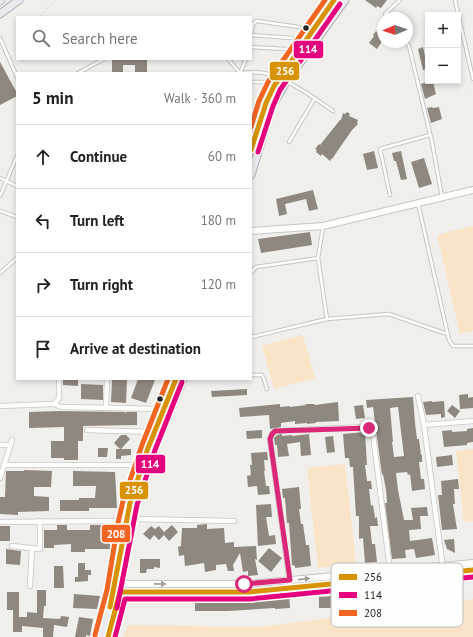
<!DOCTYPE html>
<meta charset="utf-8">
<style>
:root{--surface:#fff;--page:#f6f6f6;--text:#202124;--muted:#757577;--line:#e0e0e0}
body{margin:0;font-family:"PT Sans",sans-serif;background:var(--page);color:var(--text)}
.controls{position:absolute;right:12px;top:12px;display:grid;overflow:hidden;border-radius:0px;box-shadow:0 2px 6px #0003}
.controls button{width:36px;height:36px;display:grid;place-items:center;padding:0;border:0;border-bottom:1px solid var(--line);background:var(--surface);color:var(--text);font:20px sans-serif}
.compass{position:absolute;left:377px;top:12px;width:36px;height:36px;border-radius:50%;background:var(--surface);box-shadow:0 2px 6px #0003;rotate:268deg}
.stop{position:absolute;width:12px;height:12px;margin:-9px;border:3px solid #db2777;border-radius:50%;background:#fff}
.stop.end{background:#db2777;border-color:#fff;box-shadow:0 1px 4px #0008}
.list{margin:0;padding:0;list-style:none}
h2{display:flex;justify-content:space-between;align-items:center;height:52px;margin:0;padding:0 16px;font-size:17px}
h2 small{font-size:13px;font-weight:400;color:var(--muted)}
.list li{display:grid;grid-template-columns:26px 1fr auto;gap:12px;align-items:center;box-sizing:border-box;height:64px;padding:0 16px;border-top:1px solid var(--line)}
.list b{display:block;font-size:15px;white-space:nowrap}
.list em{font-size:13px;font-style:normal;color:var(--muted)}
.icon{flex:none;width:22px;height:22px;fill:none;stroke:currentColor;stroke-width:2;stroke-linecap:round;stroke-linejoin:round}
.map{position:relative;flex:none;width:473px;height:637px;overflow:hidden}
.search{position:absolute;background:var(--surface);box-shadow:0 2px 6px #0003;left:16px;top:16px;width:236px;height:44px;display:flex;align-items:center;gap:10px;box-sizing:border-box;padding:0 14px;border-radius:0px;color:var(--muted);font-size:15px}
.panel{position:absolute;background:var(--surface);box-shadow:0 2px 6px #0003;left:16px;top:72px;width:236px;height:308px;border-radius:0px}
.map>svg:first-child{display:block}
</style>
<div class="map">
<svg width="473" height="637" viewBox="0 0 473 637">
<rect width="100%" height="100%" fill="#f1efec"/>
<g fill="#f9e4c8">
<path d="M473 226V331L460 334 437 235Z"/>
<path d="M303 335 315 378 274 389 262 346Z"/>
<path d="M473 449V521L464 522 456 451Z"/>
<path d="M345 464 356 563 318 568 307 468Z"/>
<path d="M473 599V637H123L128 625 261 627Z"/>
</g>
<g fill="#8e887f" fill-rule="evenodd">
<path d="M365 0H387L381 8 377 6 376 8Z"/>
<path d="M383 24V40L377 49 369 43 374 36 373 35 376 31 377 32Z"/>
<path d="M423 47 428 69 423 70 418 49Z"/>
<path d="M112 59H147V73H135V65H123V73H112Z"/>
<path d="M0 62 17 93V96L0 105Z"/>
<path d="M427 82V84L433 82 436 94 425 99 421 84Z"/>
<path d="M432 107 433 108 439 107 442 119 431 123 427 108Z"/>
<path d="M347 112 350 114 349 116 358 120 357 123 358 124 352 130 332 159V158L330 161 322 154 321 156 316 152 317 150 315 149 319 144 320 145 340 120H341L343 113 345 114Z"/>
<path d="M374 151 378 168 367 170 363 154Z"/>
<path d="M401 151 407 179 401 180 396 161H394L392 153Z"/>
<path d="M424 158 432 184 419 188 411 162Z"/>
<path d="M313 190 318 209 309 211 306 199 285 204 287 214 279 216 276 199Z"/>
<path d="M310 232 312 245 261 253 258 239Z"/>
<path d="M63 379H78V386L63 385Z"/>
<path d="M112 379H127L126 403 111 402Z"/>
<path d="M138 379 155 380 146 403 131 398Z"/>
<path d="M81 384 103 385V400L81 399Z"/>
<path d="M247 389V395L212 397 211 391Z"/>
<path d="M468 394V398L473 397V408L460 409 459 395Z"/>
<path d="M413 397 415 423 417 439H419L421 455H422V462H419L421 479H424L425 489 412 491 410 474 408 475 407 472 396 473 398 490 404 520H413L411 508 427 507 428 516H420L421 529 409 530 410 541 432 538 435 555 416 558 414 549 405 550 406 558 392 559 385 503H387L386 490 383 474 382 475 373 407 367 408 366 400ZM398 407 404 456 394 457 392 442H393L390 408Z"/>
<path d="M432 401V402L444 401 445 417 441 418V414L426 415 423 402Z"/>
<path d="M338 402 339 421 316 422V423L307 424V423L295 424V421L281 423V427L270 429 269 415 240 417 239 408 280 404V407L290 406V407L306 405 305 404H314L315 405Z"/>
<path d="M363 405 365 418 356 419 354 406Z"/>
<path d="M452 405 460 411 455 418 447 411Z"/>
<path d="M59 411 125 412V414L126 412H137V425L83 426V441H78V460H64V458H51V441H64V427L29 428V412Z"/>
<path d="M473 428V442L467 443V445L444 447 442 431 452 430V432L467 431V429Z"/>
<path d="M262 430V438L247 439 246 431Z"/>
<path d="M365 432 367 465H365L367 481H371L372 489H369L371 506 373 505 375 518 377 517 378 526H370L372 544H375L377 562 365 563 363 538 359 539V516H356L353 467H350L349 458H345L343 434Z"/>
<path d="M282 434V436L292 435V436L309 434 311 455 301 456 300 442 287 444 289 456 278 457 277 445H275L274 438 277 435Z"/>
<path d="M121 435H126L130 439 121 449H131V455L121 456V459H116V449H120L114 443Z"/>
<path d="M333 436 335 452 327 453 325 437Z"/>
<path d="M98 448H108L107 457H98Z"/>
<path d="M267 452 268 460H264L265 471H264L266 486H269L270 494 258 495 257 486 248 487 247 476 251 475 250 465H252L251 453Z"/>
<path d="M452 455 453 465 437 467 436 457Z"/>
<path d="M24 470 52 471 51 487H34V496L49 497V511L18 512V515L0 514V497H5L6 471H24Z"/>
<path d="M73 471 115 472 117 508H89V511H60V500H79V498H95L96 486H73Z"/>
<path d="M458 479 459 489H454L455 504H453L457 529 442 530 438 495H442L441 481Z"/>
<path d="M299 487 301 509H299L301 524H303L306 545H309L311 566 295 568V566L292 565 289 523H287L285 498H283L282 489Z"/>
<path d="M271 504 272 517H266L269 536 275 535 276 544 258 546 256 505Z"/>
<path d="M207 524V529L224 528 225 543 234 542V547L256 546 257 560 255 559 258 575 248 576V571L243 572 240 553 233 565 234 571H228L226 564 216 565V570L205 572 204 563 185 566 184 555 179 556 178 547 181 546 182 528H197V525Z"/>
<path d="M57 525H67V530H90V525H111L110 549H85V552H71V544L54 545V548H44V530H57Z"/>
<path d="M172 525 178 532 169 541 164 535 159 540 154 535 150 540 143 534 151 526 155 529 159 526 164 532Z"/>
<rect x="0" y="526" width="10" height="15"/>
<path d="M454 539 455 553 447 549 444 540Z"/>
<path d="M269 548 282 558 271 572 258 561Z"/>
<path d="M6 549 21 551 20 565 6 564Z"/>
<path d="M140 559H160V568L154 567V569H147L146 573H140Z"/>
<path d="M78 563H85V570H91V575H88V581L75 582V577H78Z"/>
<path d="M54 566H63L64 588H54Z"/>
<path d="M37 590H46V606H44L43 618 60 619 61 616 69 617 67 627 54 625 53 637H43V628L22 626V632H13V610H7V592H19V617H27V612L37 613Z"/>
<path d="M74 594 100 596 97 609 73 608Z"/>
<path d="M289 594 290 608 275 609V608L228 611H195V599H215L216 597 254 598V596Z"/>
<path d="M332 596 333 608H319V597Z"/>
<path d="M79 617 93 619 90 636 86 635V637H75Z"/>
</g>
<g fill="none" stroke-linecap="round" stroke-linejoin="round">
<defs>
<g id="service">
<path d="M455 0 473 79"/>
<path d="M388 18 385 14 400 0"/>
<path d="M251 33 253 24 257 21 299 27"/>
<path d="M251 35 292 38"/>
<path d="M0 38 17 77"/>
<path d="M406 42 409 46 432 142 442 197"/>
<path d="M251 47 286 49"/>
<path d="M228 59 240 73"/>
<path d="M78 73 104 59"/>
<path d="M240 73C249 72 259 71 268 74 291 81 313 97 333 111"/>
<path d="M240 73 246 59"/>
<path d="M251 82H264L282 88"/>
<path d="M251 123 258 124"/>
<path d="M289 142 315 98"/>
<path d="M0 178 17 186"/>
<path d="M390 195 380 149 430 135"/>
<path d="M0 196 17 156"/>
<path d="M418 203 449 340 453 346H473"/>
<path d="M0 211 17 217"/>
<path d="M0 273 17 258"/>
<path d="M251 273 256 267 318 258 323 227"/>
<path d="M327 319 389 314 447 334"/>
<path d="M251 335 252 337 327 319 318 258"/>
<path d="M251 375H262L264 379 267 389"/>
</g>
<g id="minor">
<path d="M418 396 424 425"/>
<path d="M54 404 61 407 163 409"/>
<path d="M0 406 54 404 59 398V379"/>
<path d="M106 408 107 379"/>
<path d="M87 430 154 432"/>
<path d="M0 445H11"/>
<path d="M4 465H131L143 469"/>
<path d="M0 478 12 440"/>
<path d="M132 519 234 521"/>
<path d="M0 522 114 521 125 524"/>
<path d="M12 546 40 549V521"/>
<path d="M443 569 424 425 473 421"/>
<path d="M290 583 270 439 272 434 275 431 368 427 371 430 373 434 391 578"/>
<path d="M30 586 32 548"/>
</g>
<g id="tertiary">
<path d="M251 231 323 226 473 190"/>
<path d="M118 584H249L473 563"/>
<path d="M116 591 249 592 473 570"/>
</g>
<g id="primary">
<path d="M0 1 1 0"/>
<path d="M0 14 19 0"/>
<path d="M251 150 266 103 274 86 334 0"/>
<path d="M251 175 272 106 286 82 345 0"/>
<path d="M102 637 114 591 125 524 130 503 148 448 176 379"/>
<path d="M108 637 120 592 132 519 154 450 183 379"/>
</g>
</defs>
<use href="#service" stroke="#c7c6c3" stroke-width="4.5"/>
<use href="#minor" stroke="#c7c6c3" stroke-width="6"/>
<use href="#tertiary" stroke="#c7c6c3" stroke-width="8"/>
<use href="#primary" stroke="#afaeb6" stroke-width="9"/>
<g stroke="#dad9d8" stroke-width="1" stroke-dasharray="3 2" stroke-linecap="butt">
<path d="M40 17 55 0"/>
<path d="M21 62 24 59"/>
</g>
<use href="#service" stroke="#fdfdfc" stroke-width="2.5"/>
<use href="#minor" stroke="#fdfdfc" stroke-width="4.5"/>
<use href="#tertiary" stroke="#fdfdfc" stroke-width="6"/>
<use href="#primary" stroke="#ebebef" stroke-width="7"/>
<defs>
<g id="bus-1">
<path d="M251 150 266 103 274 86 334 0"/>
<path d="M110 607 130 503 148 448 176 379"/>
<path d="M108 637 120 592H249L473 570"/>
</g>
<g id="bus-2">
<path d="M258 152 273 106 280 90 340 4"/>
<path d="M117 608 137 505 155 450 182 382"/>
<path d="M115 637 125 599H250L473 577"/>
</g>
<g id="bus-3">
<path d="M251 127 259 101 268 82 325 0"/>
<path d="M95 635 107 590 118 523 123 501 142 445 168 379"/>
</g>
</defs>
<use href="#bus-1" stroke="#fefefc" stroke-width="8"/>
<use href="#bus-2" stroke="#fefefc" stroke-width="8"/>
<use href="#bus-3" stroke="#fefefc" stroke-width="8"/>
<use href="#bus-1" stroke="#d89205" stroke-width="5"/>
<use href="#bus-2" stroke="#e5007d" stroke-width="5"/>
<use href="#bus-3" stroke="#f26522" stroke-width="5"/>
</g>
<defs><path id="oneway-solid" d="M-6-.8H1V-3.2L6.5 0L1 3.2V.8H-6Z"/></defs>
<g fill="#9c9b99">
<use href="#oneway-solid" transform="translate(304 579) rotate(-6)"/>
<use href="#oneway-solid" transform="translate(160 584) rotate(1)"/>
</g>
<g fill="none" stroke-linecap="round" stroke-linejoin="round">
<path stroke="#db2777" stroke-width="5" d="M244 584 290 580 270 439 272 434 275 431 369 428"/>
</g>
<g fill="#252321" stroke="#fefefc" stroke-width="1.5">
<circle cx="306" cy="28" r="3.5"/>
<circle cx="160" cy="399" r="3.5"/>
</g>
<rect x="331" y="563" width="132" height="64" rx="6" fill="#fefefc" stroke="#bdbcba" stroke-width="1"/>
<rect x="339" y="574" width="18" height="6" fill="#d89205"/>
<rect x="339" y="592" width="18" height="6" fill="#e5007d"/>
<rect x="339" y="610" width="18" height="6" fill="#f26522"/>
<g font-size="11" fill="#252321">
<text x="364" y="581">256</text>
<text x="364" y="599">114</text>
<text x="364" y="617">208</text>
</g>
<g stroke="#fefefc" stroke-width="1.5">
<rect x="293" y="40" width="31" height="19" rx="4" fill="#e5007d"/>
<rect x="269" y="61" width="31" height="20" rx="4" fill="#d89205"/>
<rect x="135" y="454" width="31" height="20" rx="4" fill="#e5007d"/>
<rect x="119" y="481" width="30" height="19" rx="4" fill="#d89205"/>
<rect x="101" y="524" width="30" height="19" rx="4" fill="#f26522"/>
</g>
<g font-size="11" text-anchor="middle" font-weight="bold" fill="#fff">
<text x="308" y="53">114</text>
<text x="285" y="75">256</text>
<text x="150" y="468">114</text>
<text x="134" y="494">256</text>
<text x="116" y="538">208</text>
</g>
</svg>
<div class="controls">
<button>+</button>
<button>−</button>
</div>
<svg class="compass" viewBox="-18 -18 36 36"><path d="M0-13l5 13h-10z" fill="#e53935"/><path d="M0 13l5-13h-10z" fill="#757577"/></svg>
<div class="stop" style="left:244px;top:584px"></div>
<div class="stop end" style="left:369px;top:428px"></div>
<div class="search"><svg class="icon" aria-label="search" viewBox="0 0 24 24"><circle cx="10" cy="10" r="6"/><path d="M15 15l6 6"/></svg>Search here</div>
<section class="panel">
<h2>5 min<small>Walk · 360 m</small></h2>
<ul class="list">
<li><svg class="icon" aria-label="ahead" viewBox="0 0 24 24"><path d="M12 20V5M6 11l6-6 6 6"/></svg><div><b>Continue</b></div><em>60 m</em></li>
<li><svg class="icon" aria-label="left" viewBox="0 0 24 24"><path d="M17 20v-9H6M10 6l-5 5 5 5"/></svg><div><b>Turn left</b></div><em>180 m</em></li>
<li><svg class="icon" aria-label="right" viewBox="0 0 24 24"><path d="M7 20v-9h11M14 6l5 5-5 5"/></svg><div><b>Turn right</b></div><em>120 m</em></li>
<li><svg class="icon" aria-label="arrive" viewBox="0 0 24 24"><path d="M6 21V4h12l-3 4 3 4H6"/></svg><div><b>Arrive at destination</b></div></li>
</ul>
</section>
</div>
